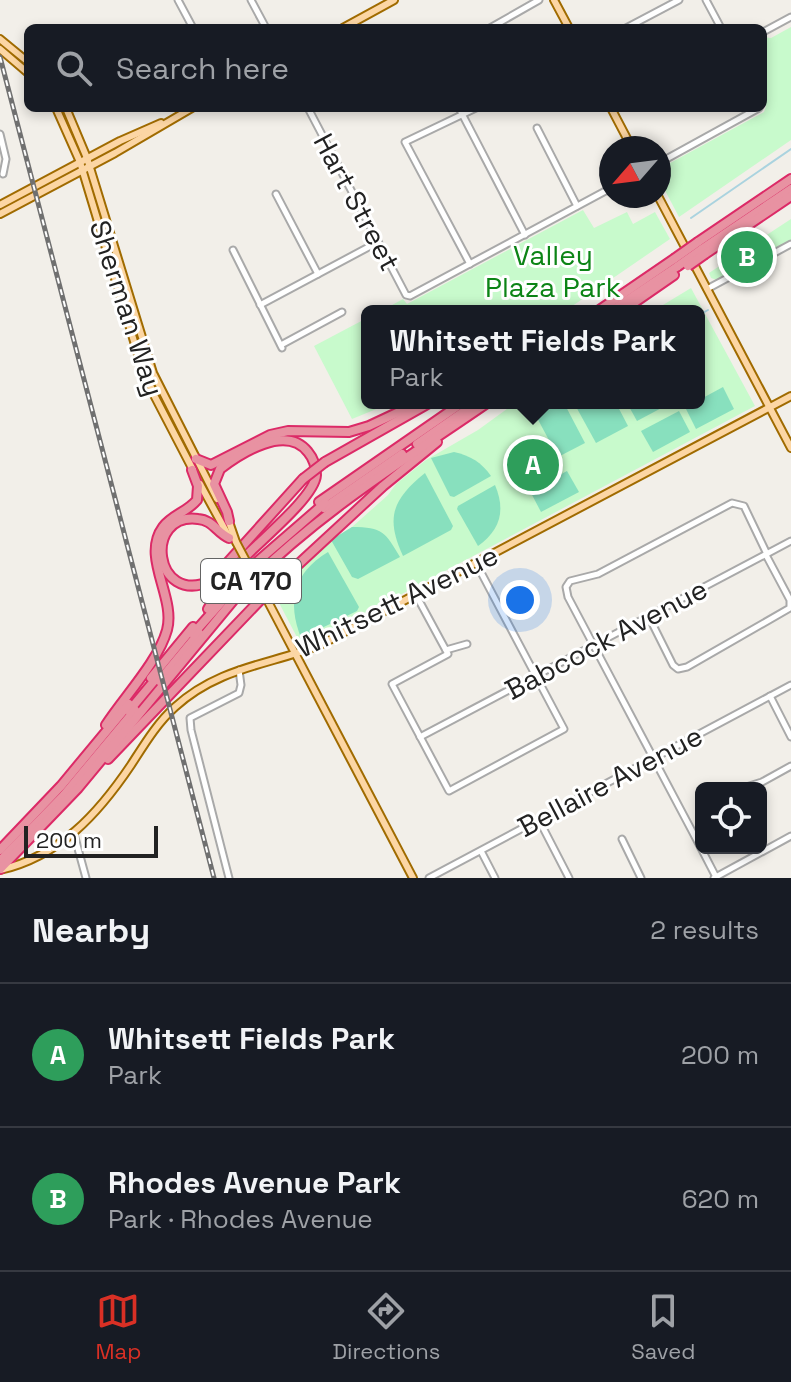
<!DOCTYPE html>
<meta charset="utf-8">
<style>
:root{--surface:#171b24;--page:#20242c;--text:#f1f3f6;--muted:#9ea1a6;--line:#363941;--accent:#d93025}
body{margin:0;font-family:"Space Grotesk",sans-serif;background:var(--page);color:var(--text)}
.controls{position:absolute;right:24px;bottom:24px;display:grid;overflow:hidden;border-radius:12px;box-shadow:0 4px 12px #0003}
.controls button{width:72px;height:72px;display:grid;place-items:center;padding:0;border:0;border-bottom:2px solid var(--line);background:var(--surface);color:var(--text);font:40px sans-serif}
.compass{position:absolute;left:599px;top:136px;width:72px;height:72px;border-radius:50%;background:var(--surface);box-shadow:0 4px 12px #0003;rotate:242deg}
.scale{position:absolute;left:24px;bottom:20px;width:134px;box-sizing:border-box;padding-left:8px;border:4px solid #222;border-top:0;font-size:22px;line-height:28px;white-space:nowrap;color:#222;-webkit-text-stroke:6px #fff;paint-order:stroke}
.you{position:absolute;left:520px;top:600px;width:28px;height:28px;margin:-20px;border:6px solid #fff;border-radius:50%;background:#1a73e8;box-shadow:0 0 0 12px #1a73e833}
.badge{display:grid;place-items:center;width:52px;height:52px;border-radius:50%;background:var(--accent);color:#fff;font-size:26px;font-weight:700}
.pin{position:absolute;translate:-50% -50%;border:4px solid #fff;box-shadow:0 2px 8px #0006}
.popup{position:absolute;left:361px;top:305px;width:344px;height:104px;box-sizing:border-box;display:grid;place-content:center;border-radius:12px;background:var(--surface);filter:drop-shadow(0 2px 6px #0005);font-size:26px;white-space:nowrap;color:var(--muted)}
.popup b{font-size:30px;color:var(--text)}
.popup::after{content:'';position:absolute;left:50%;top:100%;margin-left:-16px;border:16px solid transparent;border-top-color:var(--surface)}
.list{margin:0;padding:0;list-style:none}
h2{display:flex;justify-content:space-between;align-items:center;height:104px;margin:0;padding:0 32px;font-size:34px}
h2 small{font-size:26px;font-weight:400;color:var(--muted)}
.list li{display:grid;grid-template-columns:52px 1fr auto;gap:24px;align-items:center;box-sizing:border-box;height:144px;padding:0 32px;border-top:2px solid var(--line)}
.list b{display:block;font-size:30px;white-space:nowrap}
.list p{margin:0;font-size:26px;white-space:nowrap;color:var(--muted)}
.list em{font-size:26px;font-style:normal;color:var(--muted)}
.icon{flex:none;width:44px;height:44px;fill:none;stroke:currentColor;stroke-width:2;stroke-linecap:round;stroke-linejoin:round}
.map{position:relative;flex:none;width:791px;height:878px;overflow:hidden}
.search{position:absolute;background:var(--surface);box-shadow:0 4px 12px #0003;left:24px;right:24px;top:24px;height:88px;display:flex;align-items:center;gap:20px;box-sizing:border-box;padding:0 28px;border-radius:12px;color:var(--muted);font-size:30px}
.sheet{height:392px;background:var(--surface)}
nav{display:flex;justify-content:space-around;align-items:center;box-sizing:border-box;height:112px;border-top:2px solid var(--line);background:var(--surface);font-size:22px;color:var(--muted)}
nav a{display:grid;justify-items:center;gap:4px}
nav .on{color:var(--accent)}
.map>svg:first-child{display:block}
</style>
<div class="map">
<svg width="791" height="878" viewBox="0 0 791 878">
<rect width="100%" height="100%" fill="#f2efe9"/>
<g fill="#c8facc">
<path d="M791 27V140L679 217 659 179V169L764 112 766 106 763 98V37L771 38Z"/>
<path d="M583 210 594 228 627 212 633 224 655 212 670 239 565 311H381L403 299 407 304Z"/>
<path d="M791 219V241L717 280 711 278 709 273Z"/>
<path d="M691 288 755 406 321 637 300 643 276 597 279 590 331 540 352 527 388 495 396 484 426 460 478 430 515 403H699V311H653Z"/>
<path d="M367 318V403H391L352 419 314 346Z"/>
</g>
<g fill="#88e0be">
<path d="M723 387 734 409 696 429 685 407 699 403V400Z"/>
<path d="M555 403H564L585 443 558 457 535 414Z"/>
<path d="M574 403H616L628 426 596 443Z"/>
<path d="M627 403H669V404L637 421Z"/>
<path d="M679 411 690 432 653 452 641 431Z"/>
<path d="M454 452C471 456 481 462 491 476L454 497 450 496 431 458Z"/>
<path d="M567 471 579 492 541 512 530 491Z"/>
<path d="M425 473 453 526 451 530 403 556C385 517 393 499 425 473Z"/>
<path d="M495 485C506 511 500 530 478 546L457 509 458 506Z"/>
<path d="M352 527C383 527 385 532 400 557L358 579 352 577 331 540Z"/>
<path d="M328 552 359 607 357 611 301 638C287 602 293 573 328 552Z"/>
</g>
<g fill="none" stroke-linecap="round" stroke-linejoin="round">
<g stroke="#aad3df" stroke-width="2">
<path d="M691 218 791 149"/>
<path d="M699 315 708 310"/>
</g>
<defs>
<g id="minor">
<path d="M178 0 193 28"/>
<path d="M251 0 266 28"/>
<path d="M706 0 721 28"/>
<path d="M490 28 539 0"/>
<path d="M626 28 679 0"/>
<path d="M763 32 791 17"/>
<path d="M308 108 406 295 410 296 611 188"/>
<path d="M459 108 525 235"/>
<path d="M537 128 577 206"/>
<path d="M0 134 6 159 3 174"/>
<path d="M659 163 759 108"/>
<path d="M276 194 318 274"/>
<path d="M233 250 282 348"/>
<path d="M470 264 405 142 476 108"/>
<path d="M707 289 791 244"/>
<path d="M260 305 378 242"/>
<path d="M281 345 342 312"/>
<path d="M416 595 448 654 392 684 449 791 564 729 476 563"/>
<path d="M649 617 673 665 678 669 687 667 790 608V600L766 555"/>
<path d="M446 650 467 644"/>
<path d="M770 696 791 737"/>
<path d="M420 737 791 541"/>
<path d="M743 788 762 782 791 766"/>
<path d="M539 820 569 878"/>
<path d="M74 834 86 878"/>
<path d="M622 839 641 878"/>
<path d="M701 848 568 597 566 587 570 581 598 574 732 503 744 506 767 554"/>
<path d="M701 848 716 877"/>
<path d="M481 851 495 878"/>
<path d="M229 878 191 730 190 718 239 693 241 685 239 670"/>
<path d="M429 878 791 685"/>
<path d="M714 878 791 836"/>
</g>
<g id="major">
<path d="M554 0 569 28"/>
<path d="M343 28 394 0"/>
<path d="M0 39 28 62"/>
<path d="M0 49 28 73"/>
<path d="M56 108 80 162 139 358 154 395 193 470"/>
<path d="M66 108 87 158 153 373 217 499"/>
<path d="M611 108 632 148"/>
<path d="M658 196 791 448"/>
<path d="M0 205 120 141 161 123"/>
<path d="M0 214 115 153 192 108"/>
<path d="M200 484 229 537"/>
<path d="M228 519 236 542"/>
<path d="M264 594 413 878"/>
<path d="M0 870C60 856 98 814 131 765 144 745 157 723 175 707 219 667 269 665 320 645L791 396"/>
</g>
<g id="highway">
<path d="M698 242 791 179"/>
<path d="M702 249 791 189"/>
<path d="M705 254 791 196"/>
<path d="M598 311 674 259"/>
<path d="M611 311 678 266"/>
<path d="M622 311 674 275"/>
<path d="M417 444 476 403"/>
<path d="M196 459 211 465 270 435 288 431 349 432 369 426 418 403"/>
<path d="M325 462 429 403"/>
<path d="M319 502 462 403"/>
<path d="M324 508 402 454"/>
<path d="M229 538C217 533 213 520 198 519 143 512 153 607 211 581L303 479"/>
<path d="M208 609C216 595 224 580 235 567 252 547 315 498 316 475 316 467 313 458 308 452 286 424 241 453 220 469L214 484 227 512 229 521"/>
<path d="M193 634 258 561 325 503"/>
<path d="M151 678 193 627"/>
<path d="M159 681 199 633"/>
<path d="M129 711 159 675"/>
<path d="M106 725C124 697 158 662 167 630 176 597 141 557 163 527 172 515 187 512 197 500L198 486 192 470"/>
<path d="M108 759 264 596 383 486 437 442"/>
<path d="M0 850 61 786 129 704"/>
<path d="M0 861 64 795 135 710"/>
<path d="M0 869 78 788 241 591C314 516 401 462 487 403"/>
</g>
</defs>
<use href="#minor" stroke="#a9a9a9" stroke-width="9"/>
<use href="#major" stroke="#a06b00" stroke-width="10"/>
<use href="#highway" stroke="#dc2a67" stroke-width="12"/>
<use href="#minor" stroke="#fff" stroke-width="5"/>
<use href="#major" stroke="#fcd6a4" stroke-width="6"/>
<use href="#highway" stroke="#e892a2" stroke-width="8"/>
<defs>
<path id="rail" d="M0 57 214 878"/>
</defs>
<use href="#rail" stroke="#707070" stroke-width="5"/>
<use href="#rail" stroke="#fff" stroke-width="2" stroke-dasharray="6" stroke-linecap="butt"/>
<defs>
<path id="major-bridge" d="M236 542 262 591"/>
<g id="highway-bridge">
<path d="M674 259 698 242"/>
<path d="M678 266 702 249"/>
<path d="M688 266 705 254"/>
<path d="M303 479 325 462"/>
</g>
</defs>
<use href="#major-bridge" stroke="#a06b00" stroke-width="10" stroke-linecap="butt"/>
<use href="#highway-bridge" stroke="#dc2a67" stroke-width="12" stroke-linecap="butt"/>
<use href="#major-bridge" stroke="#fcd6a4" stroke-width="6"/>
<use href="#highway-bridge" stroke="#e892a2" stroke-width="8"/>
</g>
<g text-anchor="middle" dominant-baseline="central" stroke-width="6" stroke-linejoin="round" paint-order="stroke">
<rect fill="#fff" stroke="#646464" stroke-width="2" x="201" y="559" width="100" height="44" rx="6"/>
<g font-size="26" font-weight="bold" fill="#222">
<text x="251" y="581">CA 170</text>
</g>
<g font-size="28" fill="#222" stroke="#fff">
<text transform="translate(357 202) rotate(62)">Hart Street</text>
<text transform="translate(127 308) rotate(72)">Sherman Way</text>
<text transform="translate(397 601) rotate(-26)">Whitsett Avenue</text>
<text transform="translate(606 639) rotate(-28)">Babcock Avenue</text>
<text transform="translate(610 781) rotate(-28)">Bellaire Avenue</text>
</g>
<g font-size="28" fill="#0c8416" stroke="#fff">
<text x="553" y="255">Valley<tspan x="553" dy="32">Plaza Park</tspan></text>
</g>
</g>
</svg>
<div class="controls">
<button><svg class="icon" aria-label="locate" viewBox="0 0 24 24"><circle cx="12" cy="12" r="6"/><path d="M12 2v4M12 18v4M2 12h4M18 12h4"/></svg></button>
</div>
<svg class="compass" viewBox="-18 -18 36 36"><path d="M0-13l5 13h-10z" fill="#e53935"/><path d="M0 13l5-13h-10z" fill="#9ea1a6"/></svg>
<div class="scale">200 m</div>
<div class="you"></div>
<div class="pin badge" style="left:533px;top:465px;background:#2e9e5b">A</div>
<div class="popup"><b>Whitsett Fields Park</b>Park</div>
<div class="pin badge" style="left:747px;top:257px;background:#2e9e5b">B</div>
<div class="search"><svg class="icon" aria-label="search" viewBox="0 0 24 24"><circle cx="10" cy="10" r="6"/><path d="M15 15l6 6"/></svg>Search here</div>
</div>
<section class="sheet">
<h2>Nearby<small>2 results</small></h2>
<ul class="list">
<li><span class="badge" style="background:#2e9e5b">A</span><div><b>Whitsett Fields Park</b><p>Park</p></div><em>200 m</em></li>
<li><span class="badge" style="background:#2e9e5b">B</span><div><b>Rhodes Avenue Park</b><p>Park · Rhodes Avenue</p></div><em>620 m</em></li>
</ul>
</section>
<nav>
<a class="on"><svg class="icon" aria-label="map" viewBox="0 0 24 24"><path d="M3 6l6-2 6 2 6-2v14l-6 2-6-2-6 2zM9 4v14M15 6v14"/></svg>Map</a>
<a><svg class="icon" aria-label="directions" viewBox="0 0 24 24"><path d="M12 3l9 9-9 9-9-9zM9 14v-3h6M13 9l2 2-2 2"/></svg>Directions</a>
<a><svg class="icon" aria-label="saved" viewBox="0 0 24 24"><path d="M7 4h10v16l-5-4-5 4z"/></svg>Saved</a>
</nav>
